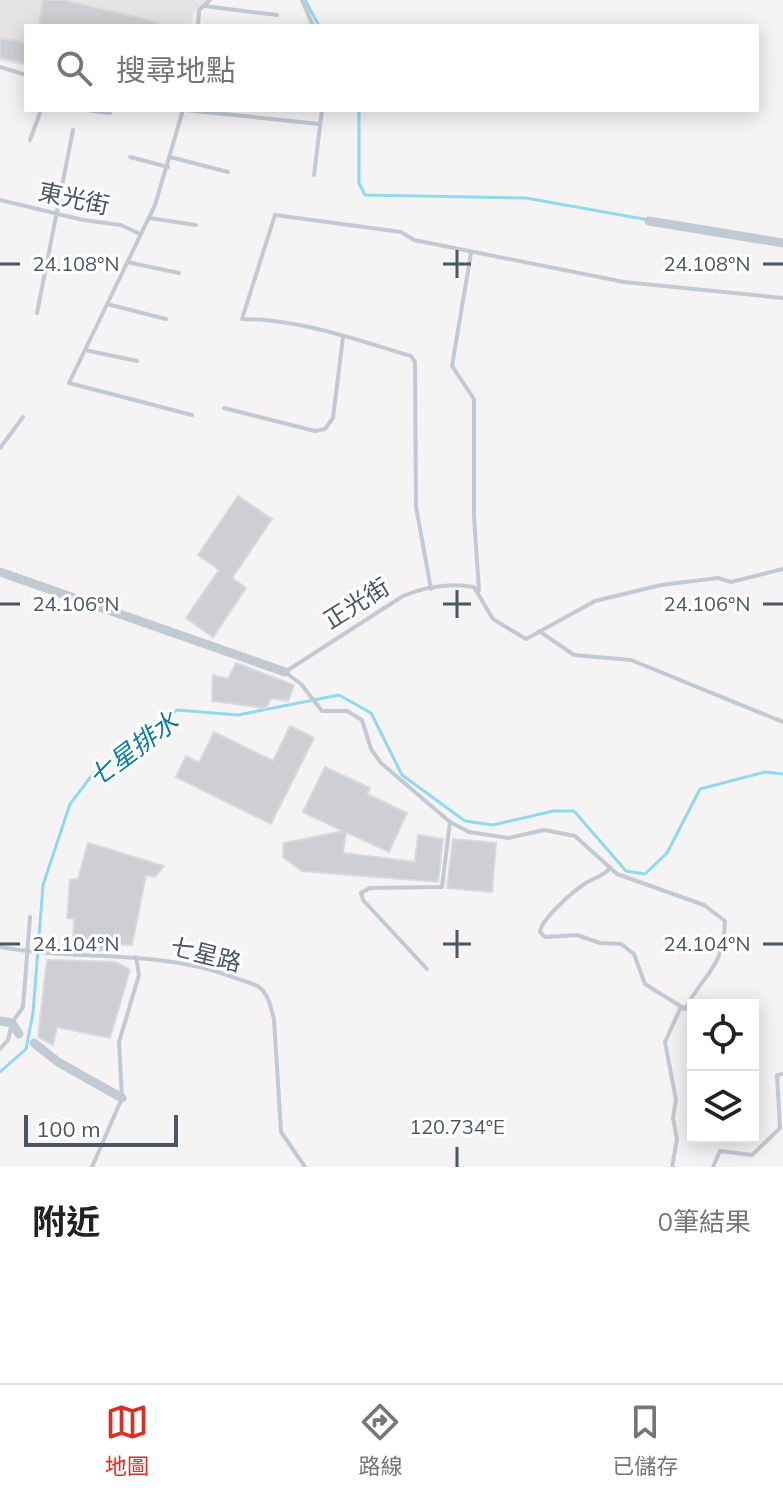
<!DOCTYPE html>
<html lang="zh-TW">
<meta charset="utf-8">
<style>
:root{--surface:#fff;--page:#f6f6f6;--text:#222;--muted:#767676;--line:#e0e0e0;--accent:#d93025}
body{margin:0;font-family:Mulish,"Noto Sans TC",sans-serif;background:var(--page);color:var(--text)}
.controls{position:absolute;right:24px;bottom:24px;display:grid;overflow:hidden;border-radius:0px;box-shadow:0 4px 20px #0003}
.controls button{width:72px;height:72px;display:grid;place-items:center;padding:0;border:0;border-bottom:2px solid var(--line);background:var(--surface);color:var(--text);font:40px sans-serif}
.scale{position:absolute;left:24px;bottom:20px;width:154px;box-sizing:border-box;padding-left:8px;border:4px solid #4a5661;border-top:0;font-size:22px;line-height:28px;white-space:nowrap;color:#4a5661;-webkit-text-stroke:6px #fff;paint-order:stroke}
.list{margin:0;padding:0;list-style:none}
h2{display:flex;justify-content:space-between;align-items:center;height:104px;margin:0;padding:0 32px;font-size:34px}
h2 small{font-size:26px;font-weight:400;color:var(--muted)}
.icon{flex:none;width:44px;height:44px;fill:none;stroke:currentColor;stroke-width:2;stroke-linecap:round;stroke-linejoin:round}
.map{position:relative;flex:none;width:783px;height:1167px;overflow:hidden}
.search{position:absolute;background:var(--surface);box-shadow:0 4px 20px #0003;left:24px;right:24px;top:24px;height:88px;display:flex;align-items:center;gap:20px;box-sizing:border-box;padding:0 28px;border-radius:0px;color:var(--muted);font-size:30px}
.sheet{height:216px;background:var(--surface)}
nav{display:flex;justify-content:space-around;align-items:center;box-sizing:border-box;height:112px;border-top:2px solid var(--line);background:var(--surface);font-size:22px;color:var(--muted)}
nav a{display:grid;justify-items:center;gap:4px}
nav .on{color:var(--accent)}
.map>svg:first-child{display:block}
</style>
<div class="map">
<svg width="783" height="1167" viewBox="0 0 783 1167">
<rect width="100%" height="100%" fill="#f5f3f3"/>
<path fill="#e6e4e5" d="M0 0H206L193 14 191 26H26V66L0 61Z"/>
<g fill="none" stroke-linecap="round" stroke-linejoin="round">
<g stroke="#90daee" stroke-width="3">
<path d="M305 0 319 26"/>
<path d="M359 110V183L365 195 526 198 649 220"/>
<path d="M0 1072 26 1049 33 1013 43 885 70 804 93 774 177 710 238 715 339 695 371 713 402 775 465 821 493 825 553 811H574L626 871 645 874 667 853 700 789 765 772 783 774"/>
</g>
</g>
<g fill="#cdcfd5" stroke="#d7d9de" stroke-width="2">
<path d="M43 0H62L158 22V26H45L39 22Z"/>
<path d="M0 38 26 43V63L0 58Z"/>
<path d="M238 496 272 519 232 578 246 588 213 637 186 618 219 570 198 555Z"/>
<path d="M236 663 294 685 288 701 271 698 266 708 212 701 213 675 228 679Z"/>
<path d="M290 726 314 738 271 824 176 777 186 756 199 763 214 732 273 761Z"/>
<path d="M325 767 370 788 367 794 407 813 389 852 346 832 343 853 415 862 418 835 443 839 438 882 302 871 283 857 284 843 343 831 303 812Z"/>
<path d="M453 839 496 843 492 892 447 888Z"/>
<path d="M88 843 164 866 155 877 146 875 132 945 107 944 106 951 73 949 74 919 67 918 70 880 78 879Z"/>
<path d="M47 960 116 962 130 970 110 1038 57 1027 53 1045 38 1037Z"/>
</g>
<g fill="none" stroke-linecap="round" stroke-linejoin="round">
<g stroke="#c1cad2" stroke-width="4">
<path d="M302 0 313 26"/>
<path d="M204 6 277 15"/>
<path d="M198 26 199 10 210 0"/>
<path d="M0 67 26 75"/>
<path d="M87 110 110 113 111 110"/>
<path d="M183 110 155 205 69 383 192 415"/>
<path d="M185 110 320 124"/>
<path d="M30 140 41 110"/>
<path d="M130 157 168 167"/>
<path d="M170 157 228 172"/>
<path d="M314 175 322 110"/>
<path d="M0 200 83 220 121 225 140 234"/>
<path d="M149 218 196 225"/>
<path d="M471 253 452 366 474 399V516L479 590"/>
<path d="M127 262 179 273"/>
<path d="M107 304 166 319"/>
<path d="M37 313 73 130"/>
<path d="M85 350 137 361"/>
<path d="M224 408 315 431 325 429 333 418 343 337"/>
<path d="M0 448 23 417"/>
<path d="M431 589 416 507 415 362 411 356C357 340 299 319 242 319L275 215 401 232 414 240 624 282 783 298"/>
<path d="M539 631 574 655 631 660 783 722"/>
<path d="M610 868C602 878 593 877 583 885 572 892 540 921 540 932L545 937 577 935 600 943 621 944 634 954 645 984 685 1009C706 970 723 970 725 921L704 905 617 874 575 836 544 830 508 838 469 832 450 822 381 763 371 749 362 720 347 711H322L301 684 285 672 403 596C425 587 450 583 474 587L493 619 526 639 595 601 661 585 718 578 731 582 783 569"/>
<path d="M0 947C76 961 156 949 230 976 239 980 251 982 259 987 269 994 271 1009 274 1019L281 1132 305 1167"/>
<path d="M427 969 363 900 361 893 370 888 442 887 450 822"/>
<path d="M0 1049 8 1040 12 1023 23 1007 30 917"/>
<path d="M92 1167 122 1098 119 1042 139 975 136 957"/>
<path d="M672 1167 677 1139 673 1118 676 1100 665 1042 681 1007"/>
<path d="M713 1167 720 1151 752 1155 780 1128 777 1075 783 1074"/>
</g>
<g stroke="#c1cad2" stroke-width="9">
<path d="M649 221 783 243"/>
<path d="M0 572 285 672"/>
<path d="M0 1021 12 1023 19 1034"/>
<path d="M34 1043 58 1062 122 1098"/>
</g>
</g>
<path fill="none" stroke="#4a5661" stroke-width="3" d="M457 250V278M0 264H20M443 264H471M763 264H783M457 590V618M0 604H20M443 604H471M763 604H783M457 930V958M0 944H20M443 944H471M763 944H783M457 1147V1167"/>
<g text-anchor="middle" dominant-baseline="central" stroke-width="6" stroke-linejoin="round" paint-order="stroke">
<g font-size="24" fill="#4a5661" stroke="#fff">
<text transform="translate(74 198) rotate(12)">東光街</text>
<text transform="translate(356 603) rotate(-32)">正光街</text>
<text transform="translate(206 954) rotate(14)">七星路</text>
</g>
<g font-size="26" font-style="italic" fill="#0c7c9b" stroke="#fff">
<text transform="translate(133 749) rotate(-37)">七星排水</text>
</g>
</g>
<g font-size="20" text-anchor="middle" fill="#4a5661" stroke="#fff" stroke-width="6" stroke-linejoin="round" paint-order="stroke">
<text x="76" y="271">24.108°N</text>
<text x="707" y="271">24.108°N</text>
<text x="76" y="611">24.106°N</text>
<text x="707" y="611">24.106°N</text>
<text x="76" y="951">24.104°N</text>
<text x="707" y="951">24.104°N</text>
<text x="457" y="1134">120.734°E</text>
</g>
</svg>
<div class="controls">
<button><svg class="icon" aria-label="locate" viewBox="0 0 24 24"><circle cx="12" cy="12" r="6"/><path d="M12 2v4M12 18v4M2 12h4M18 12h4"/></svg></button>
<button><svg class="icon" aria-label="layers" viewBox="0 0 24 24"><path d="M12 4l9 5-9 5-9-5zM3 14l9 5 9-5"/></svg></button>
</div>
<div class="scale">100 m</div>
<div class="search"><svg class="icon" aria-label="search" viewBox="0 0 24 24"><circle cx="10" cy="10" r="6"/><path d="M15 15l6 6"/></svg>搜尋地點</div>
</div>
<section class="sheet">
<h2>附近<small>0筆結果</small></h2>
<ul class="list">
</ul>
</section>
<nav>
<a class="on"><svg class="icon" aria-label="map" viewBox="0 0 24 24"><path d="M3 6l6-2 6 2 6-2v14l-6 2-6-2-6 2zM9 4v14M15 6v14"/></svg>地圖</a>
<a><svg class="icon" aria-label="directions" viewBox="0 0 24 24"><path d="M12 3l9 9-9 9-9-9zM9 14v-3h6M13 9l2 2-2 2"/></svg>路線</a>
<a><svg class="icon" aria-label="saved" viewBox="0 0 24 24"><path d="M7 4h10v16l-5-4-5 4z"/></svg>已儲存</a>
</nav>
